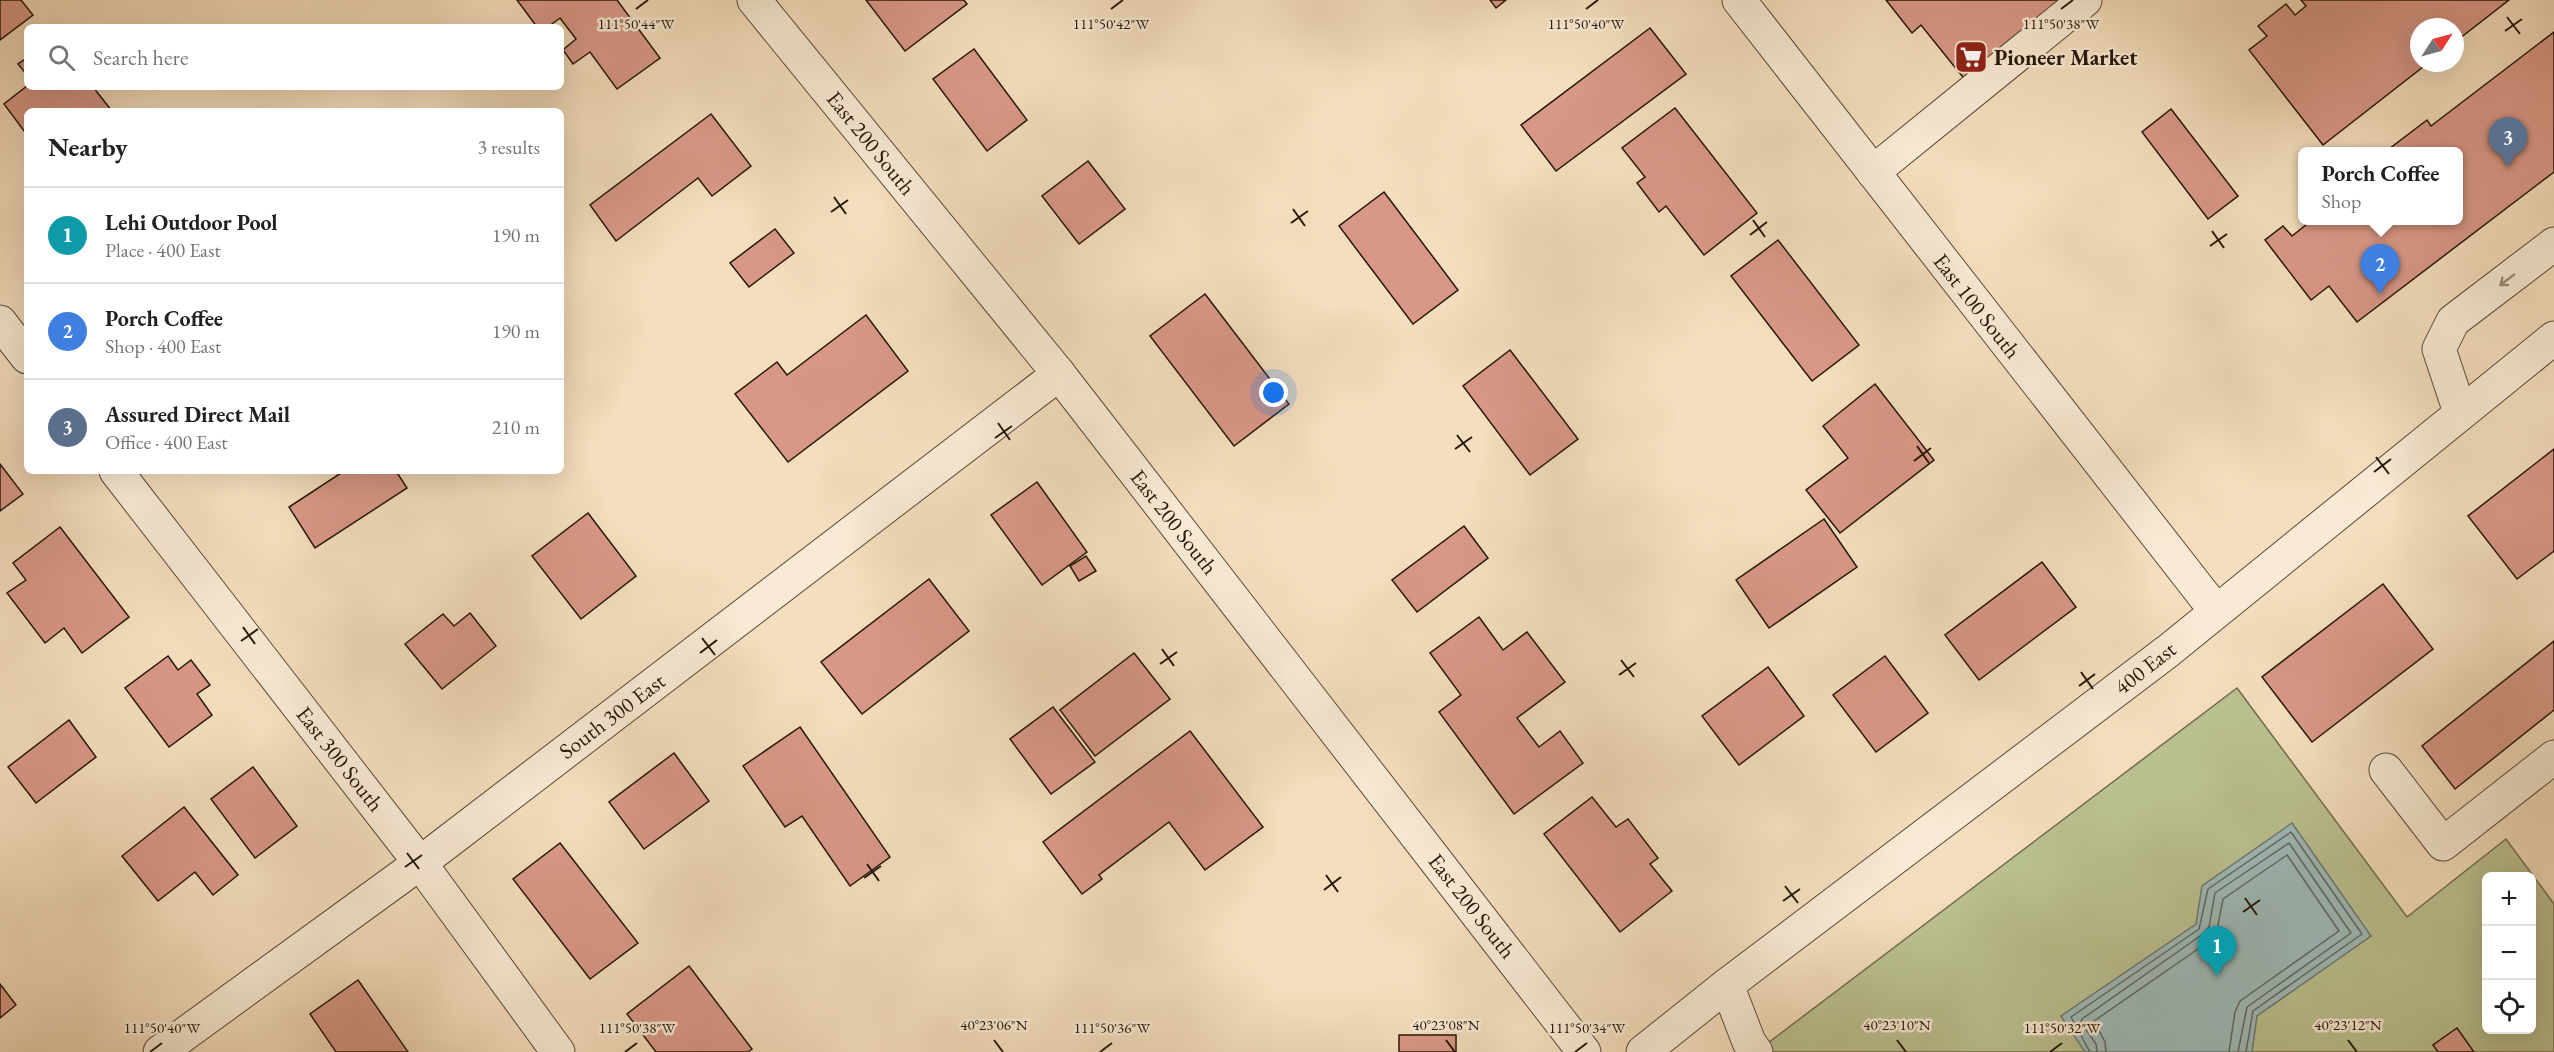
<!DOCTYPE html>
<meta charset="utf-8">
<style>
:root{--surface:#fff;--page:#f2f2f2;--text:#202124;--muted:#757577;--line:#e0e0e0;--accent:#d93025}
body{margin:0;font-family:"EB Garamond",serif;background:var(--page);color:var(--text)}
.controls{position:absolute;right:18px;bottom:18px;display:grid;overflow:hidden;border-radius:9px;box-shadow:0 6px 24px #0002}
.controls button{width:54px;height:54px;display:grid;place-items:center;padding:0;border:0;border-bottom:2px solid var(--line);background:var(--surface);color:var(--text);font:30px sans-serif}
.compass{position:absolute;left:2410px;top:18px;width:54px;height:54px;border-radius:50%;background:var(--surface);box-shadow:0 6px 24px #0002;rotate:54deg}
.you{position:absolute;left:1274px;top:393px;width:21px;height:21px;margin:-15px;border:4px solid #fff;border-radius:50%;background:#1a73e8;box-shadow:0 0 0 9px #1a73e833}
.badge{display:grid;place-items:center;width:39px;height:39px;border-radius:50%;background:var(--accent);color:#fff;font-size:20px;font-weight:700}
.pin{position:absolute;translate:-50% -50px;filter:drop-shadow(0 2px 3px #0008)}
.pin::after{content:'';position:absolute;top:32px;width:21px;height:18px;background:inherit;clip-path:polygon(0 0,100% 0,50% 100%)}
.popup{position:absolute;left:2298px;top:147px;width:165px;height:78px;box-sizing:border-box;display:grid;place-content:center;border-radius:9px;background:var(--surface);filter:drop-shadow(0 2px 4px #0005);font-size:20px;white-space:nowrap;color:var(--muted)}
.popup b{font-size:22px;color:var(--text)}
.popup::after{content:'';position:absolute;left:50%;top:100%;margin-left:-12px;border:12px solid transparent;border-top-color:var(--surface)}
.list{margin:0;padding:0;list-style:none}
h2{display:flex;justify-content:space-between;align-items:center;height:78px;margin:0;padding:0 24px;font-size:26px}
h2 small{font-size:20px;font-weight:400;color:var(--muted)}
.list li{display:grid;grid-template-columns:39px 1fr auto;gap:18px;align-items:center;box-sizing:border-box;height:96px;padding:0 24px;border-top:2px solid var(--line)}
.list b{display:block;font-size:22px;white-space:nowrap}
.list p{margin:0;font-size:20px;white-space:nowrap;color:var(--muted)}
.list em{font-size:20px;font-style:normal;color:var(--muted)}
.icon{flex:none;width:33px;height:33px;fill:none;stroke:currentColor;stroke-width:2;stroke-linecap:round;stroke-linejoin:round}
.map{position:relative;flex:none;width:2554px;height:1052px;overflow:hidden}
.search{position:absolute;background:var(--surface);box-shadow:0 6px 24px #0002;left:24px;top:24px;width:540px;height:66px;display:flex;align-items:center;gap:15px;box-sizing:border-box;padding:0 21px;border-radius:9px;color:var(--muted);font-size:22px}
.panel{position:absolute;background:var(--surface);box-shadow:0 6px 24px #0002;left:24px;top:108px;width:540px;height:366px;border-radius:9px}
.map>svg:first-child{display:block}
</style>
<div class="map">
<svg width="2554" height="1052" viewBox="0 0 2554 1052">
<rect width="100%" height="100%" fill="#f4debd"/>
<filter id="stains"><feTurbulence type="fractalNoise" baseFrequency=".00333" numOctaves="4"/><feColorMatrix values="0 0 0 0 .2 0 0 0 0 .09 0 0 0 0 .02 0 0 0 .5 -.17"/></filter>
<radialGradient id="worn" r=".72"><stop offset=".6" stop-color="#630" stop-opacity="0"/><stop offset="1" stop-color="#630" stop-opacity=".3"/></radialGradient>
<path fill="#bbc191" stroke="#706c4e" stroke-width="1.5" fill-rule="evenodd" d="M2237 688 2407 917 2506 839 2554 904V1052H1756ZM2486 876H2532V1030H2486Z"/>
<path fill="#9fbab9" stroke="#6e7973" stroke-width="1.5" d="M2292 823 2371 936 2257 1016 2252 1052H2085L2061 1016 2196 924 2202 886Z"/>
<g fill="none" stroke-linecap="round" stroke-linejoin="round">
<g stroke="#626862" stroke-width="1.5">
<path d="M2090 1052 2071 1017 2199 929 2208 889 2291 832 2362 934 2253 1011 2246 1052"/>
<path d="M2097 1052 2096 1044 2081 1022 2082 1019 2203 934 2209 927 2215 893 2289 843 2351 933 2247 1007 2238 1052"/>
<path d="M2106 1052 2105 1042 2094 1021 2211 940 2217 930 2223 899 2287 855 2339 931 2240 1001 2235 1012 2229 1052"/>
</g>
</g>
<g fill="#d99887" stroke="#25170a" stroke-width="1.5">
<path d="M0 0H21L33 15 0 40Z"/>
<path d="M517 0H617L660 58 617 89 590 52 573 64 563 50 576 39 560 18 548 27H537Z"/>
<path d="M866 0H964L967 4 905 51Z"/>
<path d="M1490 0H1506L1496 8Z"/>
<path d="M1886 0H2067L1966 81 1921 25 1912 33Z"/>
<path d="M2301 0H2509L2455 42V27H2419V63H2428L2323 145 2249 50 2267 36 2258 26 2286 4 2295 15 2306 6Z"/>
<path d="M1650 28 1686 74 1556 171 1521 125Z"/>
<path d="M2554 32V172L2357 322 2329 286 2311 300 2265 240 2283 226 2292 236 2312 220H2458V152H2385L2427 120 2431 126Z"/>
<path d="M974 49 1027 120 987 151 933 79Z"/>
<path d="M27 58V75L18 64Z"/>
<path d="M27 86 93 87 112 111H27V135L4 104Z"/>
<path d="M1675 108 1757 213 1704 255 1666 206 1659 212 1637 183 1645 177 1622 148Z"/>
<path d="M2171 109 2238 196 2208 219 2142 132Z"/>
<path d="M711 114 751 166 712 196 698 178 616 241 590 205Z"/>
<path d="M1088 161 1125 209 1079 244 1042 196Z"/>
<path d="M1384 192 1458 290 1413 324 1339 226Z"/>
<path d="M775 229 794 253 749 287 730 263Z"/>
<path d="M1778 240 1859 345 1812 381 1731 276Z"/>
<path d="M1205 294 1289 404 1234 446 1150 336Z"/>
<path d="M866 315 908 371 788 462 735 394 777 362 787 375Z"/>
<path d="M1510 350 1578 439 1530 475 1463 386Z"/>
<path d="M1875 384 1934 460 1840 533 1806 490 1848 458 1823 426Z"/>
<path d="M2554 449V551L2517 579 2468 516Z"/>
<path d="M0 464 23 494 0 511Z"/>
<path d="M344 471H396L407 488 315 548 289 507Z"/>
<path d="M1037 482 1087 552 1042 585 991 515Z"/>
<path d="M588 513 636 576 581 619 532 556Z"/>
<path d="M1824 519 1857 567 1769 628 1736 580Z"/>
<path d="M1464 526 1488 558 1417 612 1392 580Z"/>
<path d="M60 527 129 617 82 653 64 628 45 643 7 593 26 580 13 563Z"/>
<path d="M1086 556 1096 571 1079 581 1070 566Z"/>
<path d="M2042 562 2076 607 1979 680 1945 635Z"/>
<path d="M929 579 969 631 862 714 821 662Z"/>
<path d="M2383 584 2433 649 2312 742 2262 677Z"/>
<path d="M470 613 496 646 442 689 405 644 443 614 454 626Z"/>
<path d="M1479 617 1503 650 1527 632 1565 682 1517 718 1539 747 1560 731 1583 763 1514 814 1439 712 1461 695 1430 653Z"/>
<path d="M2554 641V710L2455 789 2422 746Z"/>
<path d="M1134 653 1170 699 1095 756 1060 710Z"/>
<path d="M168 656 178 670 191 660 210 685 197 694 212 715 169 747 125 688Z"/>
<path d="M1885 656 1928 713 1876 752 1833 695Z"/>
<path d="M1768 667 1804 716 1739 765 1702 716Z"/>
<path d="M1053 707 1095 762 1051 794 1010 739Z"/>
<path d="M69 720 96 757 36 803 8 767Z"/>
<path d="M800 727 890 857 850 886 802 816 785 827 743 766Z"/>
<path d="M1190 731 1263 827 1205 870 1169 822 1099 875 1102 879 1082 894 1043 842Z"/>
<path d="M674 753 709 801 644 849 609 802Z"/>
<path d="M253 767 297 826 255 858 211 799Z"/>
<path d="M1592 797 1616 827 1628 819 1658 858 1650 864 1672 891 1620 932 1544 834Z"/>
<path d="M184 807 238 875 213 895 195 872 158 901 122 856Z"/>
<path d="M560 843 638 943 590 979 513 879Z"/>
<path d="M689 966 752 1049 748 1052H656L627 1014Z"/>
<path d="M358 980 408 1052H336L310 1014Z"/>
<path d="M0 984 16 1005 0 1018Z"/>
<path d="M2457 1028 2474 1052H2438L2433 1045Z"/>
<rect x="1399" y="1035" width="57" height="17"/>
</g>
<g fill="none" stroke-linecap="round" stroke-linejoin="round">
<defs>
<g id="minor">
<path d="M754 0 1059 374 1584 1052"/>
<path d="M1739 0 2216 611"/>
<path d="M1873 172 2085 0"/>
<path d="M0 322 27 357"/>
<path d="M2460 412 2439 349 2453 321 2554 244"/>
<path d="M116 471 420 863 558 1052"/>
<path d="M2386 770 2443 844 2554 757"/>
<path d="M1727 985 1749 1042 1756 1052"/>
<path d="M160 1052 420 863 1059 374"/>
<path d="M1643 1052 1727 985 2168 651 2554 338"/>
</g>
</defs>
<use href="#minor" stroke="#594937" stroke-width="35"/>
<use href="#minor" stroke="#f8ead4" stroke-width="33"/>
</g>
<defs><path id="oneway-shaft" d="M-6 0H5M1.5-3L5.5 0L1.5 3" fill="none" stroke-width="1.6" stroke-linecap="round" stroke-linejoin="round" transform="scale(1.5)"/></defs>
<use stroke="#998b79" href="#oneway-shaft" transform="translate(2507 280) rotate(143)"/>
<path fill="none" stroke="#25170a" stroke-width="2" d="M636 9 648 0M1111 9 1123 0M1586 9 1598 0M2061 9 2073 0M2507 17 2520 34M2505 31 2522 19M834 197 846 214M1293 209 1305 226M831 212 848 200M1753 220 1765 237M1291 223 1308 211M2212 231 2224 248M1750 235 1767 222M2210 246 2227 234M998 423 1010 440M1457 435 1470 452M995 438 1012 426M1917 446 1929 463M1455 449 1472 437M2376 457 2389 474M1914 461 1931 448M2374 472 2391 459M243 627 255 644M702 638 715 655M241 641 258 629M1162 649 1174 666M700 653 717 640M1621 660 1634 677M1160 664 1177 652M2081 672 2093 689M1619 675 1636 663M2079 686 2095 674M407 853 419 869M867 864 879 881M405 867 422 855M1326 875 1338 892M864 878 881 866M1785 886 1798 903M1324 890 1341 877M2245 898 2257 915M1783 901 1800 889M2243 912 2260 900M994 1040 1003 1052M1446 1040 1455 1052M1897 1040 1906 1052M2348 1040 2357 1052M150 1052 162 1043M625 1052 637 1043M1100 1052 1112 1043M1575 1052 1587 1043M2050 1052 2062 1043"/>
<defs>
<symbol id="supermarket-square" viewBox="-11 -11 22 22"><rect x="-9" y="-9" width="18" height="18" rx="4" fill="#8f2418" stroke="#f8ead4"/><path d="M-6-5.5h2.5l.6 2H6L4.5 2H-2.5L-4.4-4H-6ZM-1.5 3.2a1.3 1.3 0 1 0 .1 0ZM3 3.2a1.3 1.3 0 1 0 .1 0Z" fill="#fff"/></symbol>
</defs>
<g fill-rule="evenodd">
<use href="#supermarket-square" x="1952" y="38" width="38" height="38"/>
</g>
<g text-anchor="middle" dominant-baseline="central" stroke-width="5" stroke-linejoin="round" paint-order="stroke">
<g font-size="22" font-weight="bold" fill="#25170a" stroke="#f8ead4" text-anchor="start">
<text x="1994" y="57">Pioneer Market</text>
</g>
<g font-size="22" fill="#25170a" stroke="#f8ead4">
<text transform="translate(871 143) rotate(51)">East 200 South</text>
<text transform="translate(1977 306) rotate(52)">East 100 South</text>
<text transform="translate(1174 522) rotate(52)">East 200 South</text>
<text transform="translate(2145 668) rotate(-38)">400 East</text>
<text transform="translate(612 716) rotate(-37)">South 300 East</text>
<text transform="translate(340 759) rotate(52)">East 300 South</text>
<text transform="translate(1472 906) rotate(52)">East 200 South</text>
</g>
</g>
<g font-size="15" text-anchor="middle" fill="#25170a" stroke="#f8ead4" stroke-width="5" stroke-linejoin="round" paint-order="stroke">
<text x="636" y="29">111°50'44"W</text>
<text x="1111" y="29">111°50'42"W</text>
<text x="1586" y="29">111°50'40"W</text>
<text x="2061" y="29">111°50'38"W</text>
<text x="994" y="1030">40°23'06"N</text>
<text x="1446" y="1030">40°23'08"N</text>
<text x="1897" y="1030">40°23'10"N</text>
<text x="2348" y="1030">40°23'12"N</text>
<text x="162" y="1033">111°50'40"W</text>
<text x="637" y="1033">111°50'38"W</text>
<text x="1112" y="1033">111°50'36"W</text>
<text x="1587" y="1033">111°50'34"W</text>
<text x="2062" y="1033">111°50'32"W</text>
</g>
<rect width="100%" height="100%" filter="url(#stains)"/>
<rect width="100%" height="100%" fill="url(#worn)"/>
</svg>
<div class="controls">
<button>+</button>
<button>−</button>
<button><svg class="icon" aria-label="locate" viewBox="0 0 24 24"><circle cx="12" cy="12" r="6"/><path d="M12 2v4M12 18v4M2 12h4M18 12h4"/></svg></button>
</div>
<svg class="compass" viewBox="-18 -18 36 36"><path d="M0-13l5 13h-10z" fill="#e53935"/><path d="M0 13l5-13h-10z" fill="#757577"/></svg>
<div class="you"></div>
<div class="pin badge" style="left:2217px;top:976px;background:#0f9aa8">1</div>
<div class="pin badge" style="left:2380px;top:294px;background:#3f7fe0">2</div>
<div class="popup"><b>Porch Coffee</b>Shop</div>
<div class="pin badge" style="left:2508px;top:167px;background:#5c6f8a">3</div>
<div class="search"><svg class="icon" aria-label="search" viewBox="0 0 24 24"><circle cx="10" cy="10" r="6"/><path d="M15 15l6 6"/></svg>Search here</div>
<section class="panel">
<h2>Nearby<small>3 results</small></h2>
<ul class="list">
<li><span class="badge" style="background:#0f9aa8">1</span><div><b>Lehi Outdoor Pool</b><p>Place · 400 East</p></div><em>190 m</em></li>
<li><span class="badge" style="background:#3f7fe0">2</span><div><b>Porch Coffee</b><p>Shop · 400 East</p></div><em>190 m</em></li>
<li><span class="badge" style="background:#5c6f8a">3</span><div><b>Assured Direct Mail</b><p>Office · 400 East</p></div><em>210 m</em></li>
</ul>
</section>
</div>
